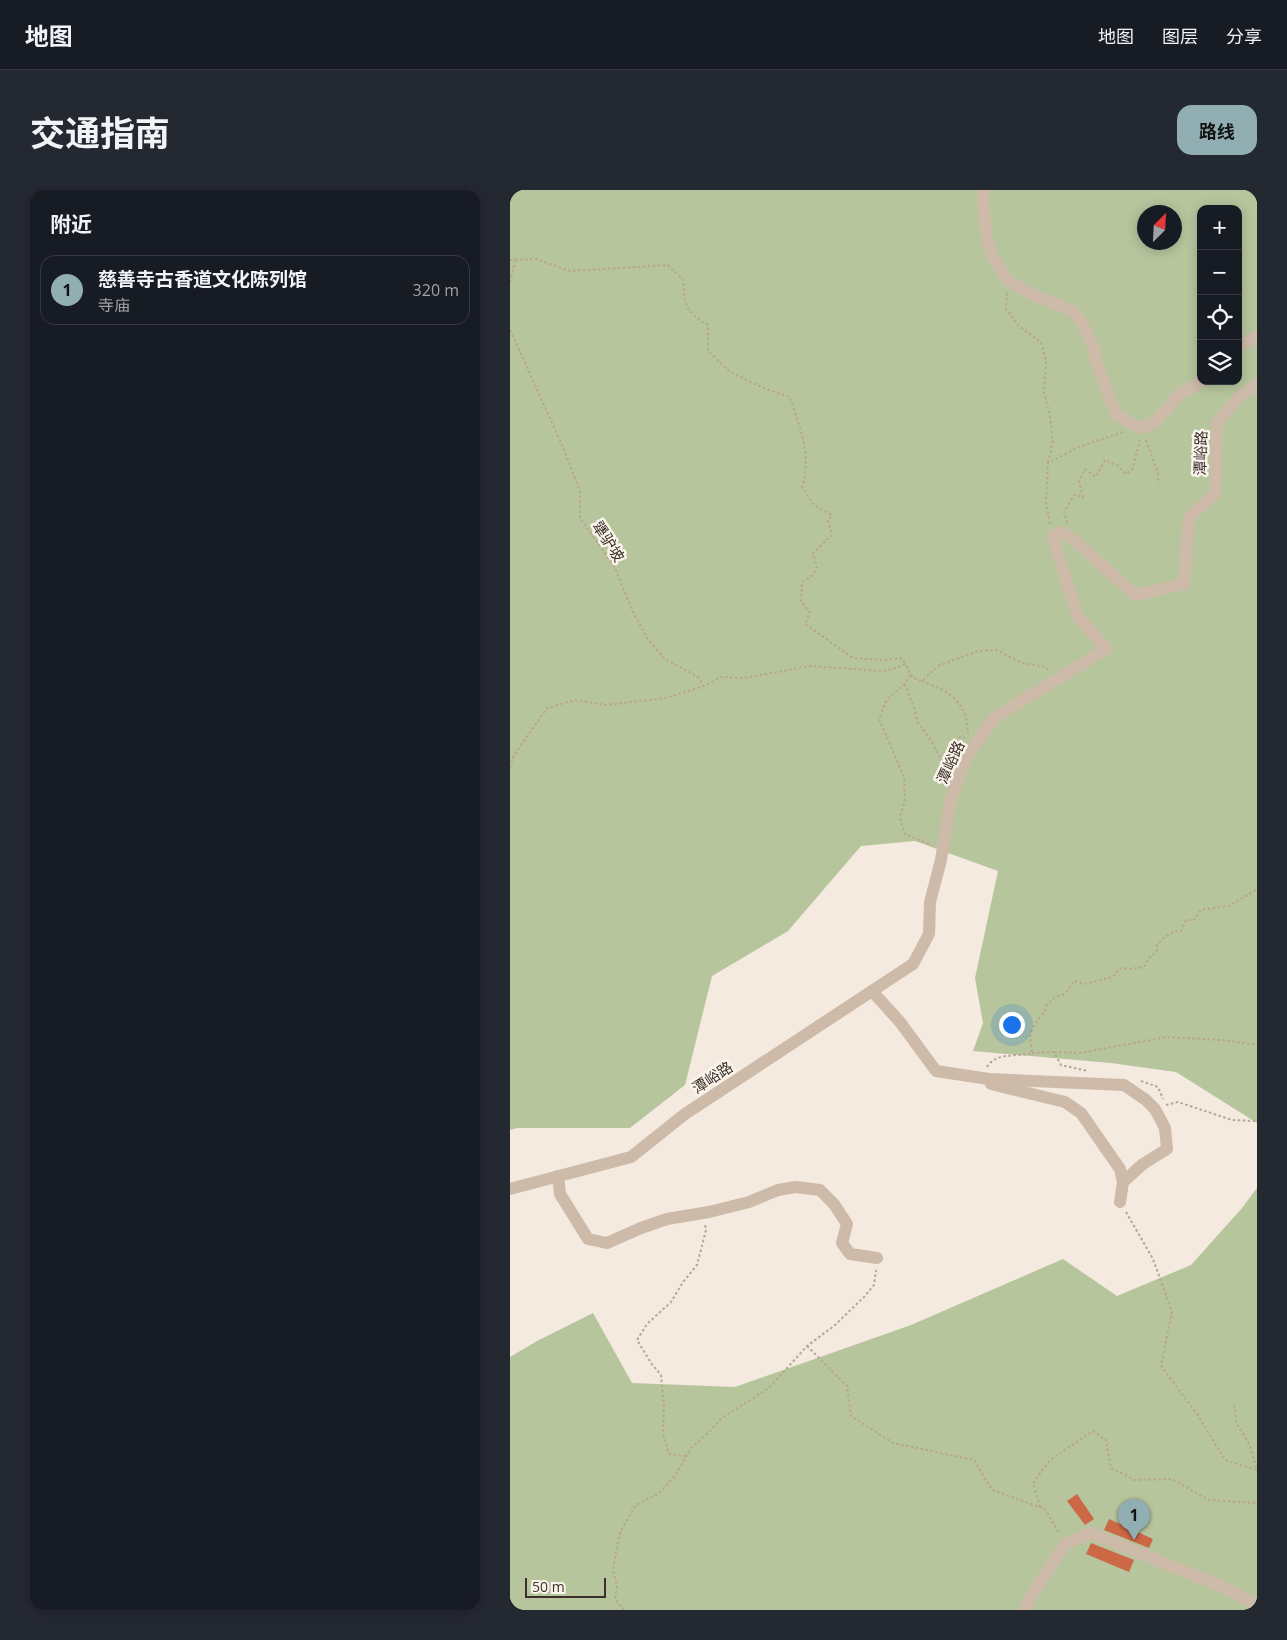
<!DOCTYPE html>
<html lang="zh">
<meta charset="utf-8">
<style>
:root{--surface:#171b24;--page:#242831;--text:#f1f3f6;--muted:#9ea1a6;--line:#363941;--accent:#91aeb2}
body{margin:0;font-family:"Open Sans","Noto Sans SC",sans-serif;background:var(--page);color:var(--text)}
.controls{position:absolute;right:15px;top:15px;display:grid;overflow:hidden;border-radius:10px;box-shadow:0 2px 12px #0003}
.controls button{width:45px;height:45px;display:grid;place-items:center;padding:0;border:0;border-bottom:1px solid var(--line);background:var(--surface);color:var(--text);font:25px sans-serif}
.compass{position:absolute;left:627px;top:15px;width:45px;height:45px;border-radius:50%;background:var(--surface);box-shadow:0 2px 12px #0003;rotate:24deg}
.scale{position:absolute;left:15px;bottom:12px;width:81px;box-sizing:border-box;padding-left:5px;border:2px solid #3a2f2a;border-top:0;font-size:14px;line-height:18px;white-space:nowrap;color:#3a2f2a;-webkit-text-stroke:4px #fbf4ec;paint-order:stroke}
.you{position:absolute;left:501px;top:834px;width:18px;height:18px;margin:-12px;border:4px solid #fff;border-radius:50%;background:#1a73e8;box-shadow:0 0 0 8px #1a73e833}
.badge{display:grid;place-items:center;width:32px;height:32px;border-radius:50%;background:var(--accent);color:#111;font-size:16px;font-weight:700}
.pin{position:absolute;translate:-50% -41px;filter:drop-shadow(0 1px 2px #0008)}
.pin::after{content:'';position:absolute;top:26px;width:18px;height:15px;background:inherit;clip-path:polygon(0 0,100% 0,50% 100%)}
.list{margin:0;padding:0;list-style:none}
h2{display:flex;justify-content:space-between;align-items:center;height:65px;margin:0;padding:0 20px;font-size:21px}
h2 small{font-size:16px;font-weight:400;color:var(--muted)}
.list li{display:grid;grid-template-columns:32px 1fr auto;gap:15px;align-items:center;box-sizing:border-box;height:70px;margin:0 10px 10px;padding:0 10px;border:1px solid var(--line);border-radius:15px}
.list b{display:block;font-size:19px;white-space:nowrap}
.list p{margin:0;font-size:16px;white-space:nowrap;color:var(--muted)}
.list em{font-size:16px;font-style:normal;color:var(--muted)}
.icon{flex:none;width:28px;height:28px;fill:none;stroke:currentColor;stroke-width:2;stroke-linecap:round;stroke-linejoin:round}
.map{position:relative;flex:none;width:747px;height:1420px;overflow:hidden;border-radius:15px}
header{display:flex;align-items:center;gap:30px;box-sizing:border-box;height:70px;padding:0 25px;background:var(--surface);border-bottom:1px solid var(--line)}
header strong{font-size:24px}
nav{display:flex;gap:28px;margin-inline-start:auto;font-size:18px}
.intro{display:flex;align-items:center;justify-content:space-between;box-sizing:border-box;height:120px;padding:0 30px}
h1{margin:0;font-size:35px}
.button{padding:12px 22px;border-radius:15px;background:var(--accent);color:#111;font-size:18px;font-weight:700}
main{display:flex;gap:30px;padding:0 30px}
aside{flex:1;background:var(--surface);border-radius:15px;box-shadow:0 2px 12px #0003}
.map>svg:first-child{display:block}
</style>
<header>
<strong>地图</strong>
<nav><a>地图</a><a>图层</a><a>分享</a></nav>
</header>
<div class="intro"><h1>交通指南</h1><a class="button">路线</a></div>
<main>
<aside>
<h2>附近<small></small></h2>
<ul class="list">
<li><span class="badge">1</span><div><b>慈善寺古香道文化陈列馆</b><p>寺庙</p></div><em>320 m</em></li>
</ul>
</aside>
<div class="map">
<svg width="747" height="1420" viewBox="0 0 747 1420">
<rect width="100%" height="100%" fill="#f4eadf"/>
<g fill="#b7c59d" fill-rule="evenodd">
<path d="M0 0H747V933L666 882 601 873 463 861 473 833 465 788 488 681 405 651 351 656 278 741 202 786 175 895 120 938H7L0 940ZM691 19H728V191H691ZM634 22H664V52H634Z"/>
<path d="M747 998V1420H0V1167L27 1151 83 1123 122 1193 225 1197 401 1135 553 1069 607 1106 681 1075 732 1018Z"/>
</g>
<g fill="#cc6845">
<path d="M567 1304 584 1329 575 1335 557 1311Z"/>
<path d="M599 1329 643 1349 639 1358 594 1340Z"/>
<path d="M581 1353 624 1370 619 1382 576 1364Z"/>
</g>
<g fill="none" stroke-linecap="round" stroke-linejoin="round">
<g stroke="#b9a493" stroke-width="2" stroke-dasharray="2.5 2.5" stroke-linecap="butt">
<path d="M0 70 26 69 60 81 158 75 174 91C172 114 178 124 198 135V161L220 182 256 199 280 207C290 239 302 264 292 297L303 314 322 325 318 331 322 345 303 363 307 378 303 385 292 392 291 412 300 422 295 434 343 468 375 470 391 468 396 474"/>
<path d="M0 92 5 71"/>
<path d="M497 103 496 119 509 136 531 152 536 171 534 203 540 226 543 251 538 273"/>
<path d="M0 140 53 257 70 301V328L104 376 123 422 139 451 155 469 188 487 193 495"/>
<path d="M636 250 648 283V294"/>
<path d="M557 333 554 322 564 305 573 307 569 292 575 279 585 287 595 270 608 276 616 284 622 280 630 250"/>
<path d="M540 334 536 312 538 273 568 257 613 242"/>
<path d="M400 485 395 494 405 520 408 533 419 547 435 577 450 547 455 548"/>
<path d="M412 491C439 501 458 512 458 544"/>
<path d="M395 494 377 509 369 529 394 587 395 609 390 628 395 644 422 655"/>
<path d="M0 578 4 565 37 518 65 510 96 515 156 508 194 496 211 487 234 488 300 476 372 481 383 479 396 474C400 484 401 488 412 491L428 476 468 461 486 460 512 473 532 476 540 480"/>
<path d="M435 592 431 588 435 577"/>
<path d="M544 862 570 863 657 847 712 850 747 855"/>
<path d="M522 863 544 862 551 875 578 881"/>
<path d="M477 877C486 862 507 867 522 863 522 857 519 848 521 843 524 831 534 827 537 814L546 807 555 804 564 791 574 794 603 787 610 778 620 779 634 777 638 769 647 761V755C653 748 661 740 671 741L676 730H684L691 720 719 716 747 699"/>
<path d="M631 891 648 897 653 909"/>
<path d="M656 915 668 912 722 930 747 931"/>
<path d="M616 1022 643 1069 662 1122 651 1176 687 1224 715 1270 747 1280"/>
<path d="M297 1156 337 1196 341 1226 383 1253 464 1270 482 1300 535 1319 549 1343"/>
<path d="M724 1215 727 1234 739 1254 747 1279"/>
<path d="M176 1266 159 1264 153 1244 154 1216 151 1185 141 1173 127 1150 137 1134 161 1112 173 1092 187 1075 196 1040 195 1035"/>
<path d="M530 1317 523 1293 540 1270 583 1241 596 1250 601 1278 625 1290 662 1289 699 1310 746 1313 747 1312"/>
<path d="M114 1420 105 1409 107 1397 103 1379 107 1356 111 1340 126 1315 149 1303 165 1286 181 1258 197 1244 212 1228 259 1198 297 1156 324 1136 354 1107 364 1095 366 1080"/>
</g>
<g stroke="#cdbaa9" stroke-width="12">
<path d="M474 0 473 10 477 49 482 66 497 90 525 106 561 120 570 129 584 158 586 171 606 224 623 235 632 238 647 230 666 208 674 201 685 196 691 190"/>
<path d="M728 157 747 147"/>
<path d="M362 801 390 832 426 881 479 889 614 895 636 910 645 919 655 938 657 959 633 974 613 992 610 1012"/>
<path d="M481 894 555 912 571 923 610 979 613 992"/>
<path d="M48 986 50 1004 78 1049 97 1053 131 1038 157 1029 199 1022 239 1012 268 1000 286 997 310 1000 324 1014 337 1034 332 1053 340 1064 367 1068"/>
<path d="M0 999 121 967 175 924 403 774 419 744 420 712 431 670 441 608 457 566 484 528 596 459 567 425 543 347 550 342 563 349 625 405 674 394 679 327 705 304 707 233 730 206 747 195"/>
<path d="M515 1420 521 1406 555 1354 581 1343 720 1400 747 1416"/>
</g>
</g>
<g text-anchor="middle" dominant-baseline="central" stroke-width="5" stroke-linejoin="round" paint-order="stroke">
<g font-size="15" fill="#3a2f2a" stroke="#fbf4ec">
<text transform="translate(690 263) rotate(-88)">潭峪路</text>
<text transform="translate(99 351) rotate(57)">犟驴坡</text>
<text transform="translate(440 572) rotate(-65)">潭峪路</text>
<text transform="translate(202 887) rotate(-33)">潭峪路</text>
</g>
</g>
</svg>
<div class="controls">
<button>+</button>
<button>−</button>
<button><svg class="icon" aria-label="locate" viewBox="0 0 24 24"><circle cx="12" cy="12" r="6"/><path d="M12 2v4M12 18v4M2 12h4M18 12h4"/></svg></button>
<button><svg class="icon" aria-label="layers" viewBox="0 0 24 24"><path d="M12 4l9 5-9 5-9-5zM3 14l9 5 9-5"/></svg></button>
</div>
<svg class="compass" viewBox="-18 -18 36 36"><path d="M0-13l5 13h-10z" fill="#e53935"/><path d="M0 13l5-13h-10z" fill="#9ea1a6"/></svg>
<div class="scale">50 m</div>
<div class="you"></div>
<div class="pin badge" style="left:624px;top:1350px">1</div>
</div>
</main>
